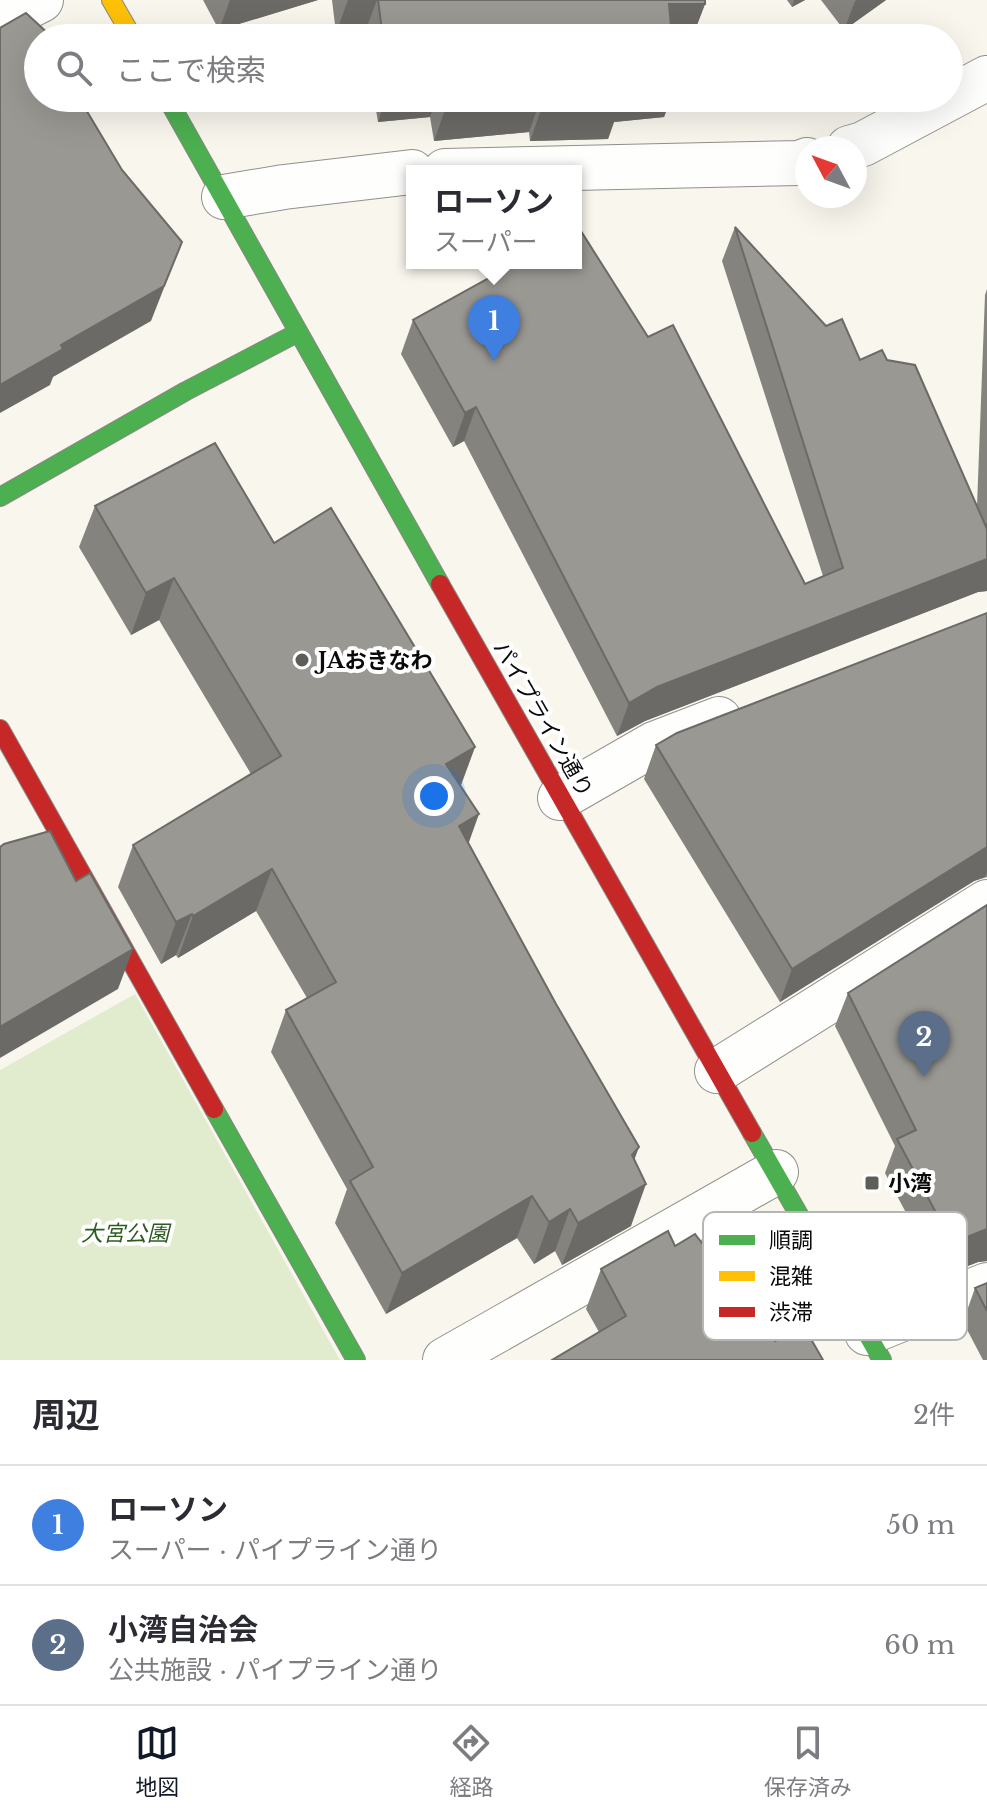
<!DOCTYPE html>
<html lang="ja">
<meta charset="utf-8">
<style>
:root{--surface:#fff;--page:#f2f2f3;--text:#2b2b33;--muted:#7c7c81;--line:#e1e1e2;--accent:#111827}
body{margin:0;font-family:"Libre Baskerville","Noto Sans JP",serif;background:var(--page);color:var(--text)}
.compass{position:absolute;left:795px;top:136px;width:72px;height:72px;border-radius:50%;background:var(--surface);box-shadow:0 8px 32px #0002;rotate:311deg}
.you{position:absolute;left:434px;top:796px;width:28px;height:28px;margin:-20px;border:6px solid #fff;border-radius:50%;background:#1a73e8;box-shadow:0 0 0 12px #1a73e833}
.badge{display:grid;place-items:center;width:52px;height:52px;border-radius:50%;background:var(--accent);color:#fff;font-size:26px;font-weight:700}
.pin{position:absolute;translate:-50% -66px;filter:drop-shadow(0 2px 4px #0008)}
.pin::after{content:'';position:absolute;top:42px;width:28px;height:24px;background:inherit;clip-path:polygon(0 0,100% 0,50% 100%)}
.popup{position:absolute;left:406px;top:165px;width:176px;height:104px;box-sizing:border-box;display:grid;place-content:center;border-radius:0px;background:var(--surface);filter:drop-shadow(0 2px 6px #0005);font-size:26px;white-space:nowrap;color:var(--muted)}
.popup b{font-size:30px;color:var(--text)}
.popup::after{content:'';position:absolute;left:50%;top:100%;margin-left:-16px;border:16px solid transparent;border-top-color:var(--surface)}
.list{margin:0;padding:0;list-style:none}
h2{display:flex;justify-content:space-between;align-items:center;height:104px;margin:0;padding:0 32px;font-size:34px}
h2 small{font-size:26px;font-weight:400;color:var(--muted)}
.list li{display:grid;grid-template-columns:52px 1fr auto;gap:24px;align-items:center;box-sizing:border-box;height:120px;padding:0 32px;border-top:2px solid var(--line)}
.list b{display:block;font-size:30px;white-space:nowrap}
.list p{margin:0;font-size:26px;white-space:nowrap;color:var(--muted)}
.list em{font-size:26px;font-style:normal;color:var(--muted)}
.icon{flex:none;width:44px;height:44px;fill:none;stroke:currentColor;stroke-width:2;stroke-linecap:round;stroke-linejoin:round}
.map{position:relative;flex:none;width:987px;height:1360px;overflow:hidden}
.search{position:absolute;background:var(--surface);box-shadow:0 8px 32px #0002;left:24px;right:24px;top:24px;height:88px;display:flex;align-items:center;gap:20px;box-sizing:border-box;padding:0 28px;border-radius:44px;color:var(--muted);font-size:30px}
.sheet{height:344px;background:var(--surface)}
nav{display:flex;justify-content:space-around;align-items:center;box-sizing:border-box;height:112px;border-top:2px solid var(--line);background:var(--surface);font-size:22px;color:var(--muted)}
nav a{display:grid;justify-items:center;gap:4px}
nav .on{color:var(--accent)}
.map>svg:first-child{display:block}
</style>
<div class="map">
<svg width="987" height="1360" viewBox="0 0 987 1360">
<rect width="100%" height="100%" fill="#f8f6ed"/>
<path fill="#e1eccf" d="M135 994 340 1360H0V1070Z"/>
<g fill="none" stroke-linecap="round" stroke-linejoin="round">
<defs>
<g id="street">
<path d="M0 21 41 0"/>
<path d="M849 148 863 144 987 78"/>
<path d="M445 171 799 163 807 160"/>
<path d="M224 197 284 187 412 172"/>
<path d="M560 798 654 744 719 719"/>
<path d="M717 1071 987 902"/>
<path d="M867 1333 987 1285"/>
<path d="M445 1360 776 1172"/>
</g>
<g id="fast">
<path d="M167 98 440 584"/>
<path d="M0 497 186 391 297 333"/>
<path d="M214 1109 356 1360"/>
<path d="M752 1133 882 1360"/>
</g>
<path id="slow" d="M111 0 133 38"/>
<g id="jam">
<path d="M440 584 752 1133"/>
<path d="M0 729 214 1109"/>
</g>
</defs>
<use href="#street" stroke="#91908c" stroke-width="46"/>
<use href="#fast" stroke="#888783" stroke-width="20"/>
<use href="#slow" stroke="#888783" stroke-width="20"/>
<use href="#jam" stroke="#888783" stroke-width="20"/>
<use href="#street" stroke="#fefefc" stroke-width="44"/>
<use href="#fast" stroke="#4caf50" stroke-width="18"/>
<use href="#slow" stroke="#ffc107" stroke-width="18"/>
<use href="#jam" stroke="#c62828" stroke-width="18"/>
</g>
<g fill="#84837e">
<path d="M203 0H318L219 30Z"/>
<path d="M332 0H705V4L692 38H366L365 32 336 33Z"/>
<path d="M787 0H805L792 7Z"/>
<path d="M821 0H886L844 30Z"/>
<path d="M374 98H671L664 117 614 122 608 139 530 141 529 132 434 141 430 117 378 122Z"/>
<path d="M735 227 826 326 860 360H887L977 506 985 295 987 289V591L978 592 645 721 617 736 464 441 453 447 401 354 413 320 805 584 823 576 722 261Z"/>
<path d="M95 506 274 543 475 747 460 786 468 843 634 1160 631 1226 562 1265 555 1251 534 1264 517 1238 386 1314 335 1223 347 1189 271 1052 286 1010 307 998 256 911 178 958 176 955 161 964 118 887 133 845 251 774 159 620 131 635 79 547Z"/>
<path d="M987 613V877L974 881 780 1002 644 779 656 745Z"/>
<path d="M987 905V1261L978 1262 940 1277 885 1173 895 1146 835 1026 848 993Z"/>
<path d="M675 1246 775 1341 599 1332 586 1309 601 1269Z"/>
<path d="M987 1283V1360H983L963 1322 975 1288Z"/>
</g>
<g fill="#6c6a67">
<path d="M230 0H318L219 30Z"/>
<path d="M348 0H377L365 32 336 33Z"/>
<path d="M794 0H805L792 7Z"/>
<path d="M857 0H886L844 30 855 1Z"/>
<path d="M669 4H705L692 38H657Z"/>
<path d="M386 98H437L430 117 378 122Z"/>
<path d="M533 98H541L529 132 434 141 446 107Z"/>
<path d="M616 98H671L664 117 614 122 608 139 530 141 542 107Z"/>
<path d="M182 242 151 321 53 377 50 385 0 413V385L61 345Z"/>
<path d="M476 407 464 441 453 447 465 413Z"/>
<path d="M987 559V591L978 592 645 721 617 736 629 703 657 687Z"/>
<path d="M174 578 159 620 131 635 146 593Z"/>
<path d="M475 747 460 788 446 764Z"/>
<path d="M479 814 464 856 459 826Z"/>
<path d="M987 847V873L985 877 974 881 780 1002 792 969Z"/>
<path d="M272 869 256 911 178 958 193 916Z"/>
<path d="M192 914 176 955 161 964 176 922Z"/>
<path d="M133 949 118 989 0 1058V1027Z"/>
<path d="M639 1147 624 1188 632 1155Z"/>
<path d="M646 1184 631 1226 562 1265 578 1223Z"/>
<path d="M532 1196 517 1238 386 1314 402 1273Z"/>
<path d="M570 1209 555 1251 534 1264 549 1222Z"/>
<path d="M987 1229V1261L978 1262 940 1277 952 1243Z"/>
</g>
<g fill="#9a9893" stroke="#6c6a67" stroke-width="2">
<path d="M378 0H705V4H669L672 38H383Z"/>
<path d="M26 13 53 38H38V98H79L122 170 182 242 164 286 61 345 63 349 0 385V28Z"/>
<path d="M445 98H533L446 107Z"/>
<path d="M542 98H620V104L542 107Z"/>
<path d="M735 227 826 326 842 319 860 360 882 350 887 360 915 365 987 529V523V559L657 687 629 703 476 407 465 413 413 320 516 263H576V229L579 228 648 337 673 325 805 584 843 568Z"/>
<path d="M215 443 274 543 331 508 475 747 446 764 479 814 459 826 556 1004 639 1147 632 1155 646 1184 578 1223 570 1209 549 1222 532 1196 402 1273 350 1181 373 1167 286 1010 336 982 272 869 193 916 192 914 176 922 133 845 281 756 174 578 146 593 95 506Z"/>
<path d="M987 613V847L792 969 656 745 677 733Z"/>
<path d="M50 831 76 881 90 873 133 949 0 1027V847L4 844Z"/>
<path d="M987 905V1229L952 1243 897 1139 916 1130 848 993Z"/>
<path d="M668 1231 675 1246 695 1234 718 1264 738 1276 751 1290 775 1341 803 1325 823 1360H552L626 1316 601 1269Z"/>
<path d="M987 1283V1311L975 1288Z"/>
</g>
<g fill="#5d5d59" stroke="#fff" stroke-width="3">
<circle cx="302" cy="660" r="8"/>
<rect x="864" y="1175" width="16" height="16" rx="4"/>
</g>
<g text-anchor="middle" dominant-baseline="central" stroke-width="8" stroke-linejoin="round" paint-order="stroke">
<g font-size="22" font-weight="bold" fill="#0a0a0a" stroke="#fff" text-anchor="start">
<text x="318" y="660">JAおきなわ</text>
<text x="888" y="1183">小湾</text>
</g>
<g font-size="22" fill="#0a0a0a" stroke="#fff">
<text transform="translate(543 719) rotate(60)">パイプライン通り</text>
</g>
<g font-size="22" font-style="italic" fill="#2d5b21" stroke="#fff">
<text x="125" y="1233">大宮公園</text>
</g>
</g>
<rect x="703" y="1212" width="264" height="128" rx="12" fill="#fff" stroke="#b6b6b6" stroke-width="2"/>
<rect x="719" y="1235" width="36" height="10" fill="#4caf50"/>
<rect x="719" y="1271" width="36" height="10" fill="#ffc107"/>
<rect x="719" y="1307" width="36" height="10" fill="#c62828"/>
<g font-size="22" fill="#0a0a0a">
<text x="769" y="1248">順調</text>
<text x="769" y="1284">混雑</text>
<text x="769" y="1320">渋滞</text>
</g>
</svg>
<svg class="compass" viewBox="-18 -18 36 36"><path d="M0-13l5 13h-10z" fill="#e53935"/><path d="M0 13l5-13h-10z" fill="#7c7c81"/></svg>
<div class="you"></div>
<div class="pin badge" style="left:494px;top:361px;background:#3f7fe0">1</div>
<div class="popup"><b>ローソン</b>スーパー</div>
<div class="pin badge" style="left:924px;top:1077px;background:#5c6f8a">2</div>
<div class="search"><svg class="icon" aria-label="search" viewBox="0 0 24 24"><circle cx="10" cy="10" r="6"/><path d="M15 15l6 6"/></svg>ここで検索</div>
</div>
<section class="sheet">
<h2>周辺<small>2件</small></h2>
<ul class="list">
<li><span class="badge" style="background:#3f7fe0">1</span><div><b>ローソン</b><p>スーパー · パイプライン通り</p></div><em>50 m</em></li>
<li><span class="badge" style="background:#5c6f8a">2</span><div><b>小湾自治会</b><p>公共施設 · パイプライン通り</p></div><em>60 m</em></li>
</ul>
</section>
<nav>
<a class="on"><svg class="icon" aria-label="map" viewBox="0 0 24 24"><path d="M3 6l6-2 6 2 6-2v14l-6 2-6-2-6 2zM9 4v14M15 6v14"/></svg>地図</a>
<a><svg class="icon" aria-label="directions" viewBox="0 0 24 24"><path d="M12 3l9 9-9 9-9-9zM9 14v-3h6M13 9l2 2-2 2"/></svg>経路</a>
<a><svg class="icon" aria-label="saved" viewBox="0 0 24 24"><path d="M7 4h10v16l-5-4-5 4z"/></svg>保存済み</a>
</nav>
